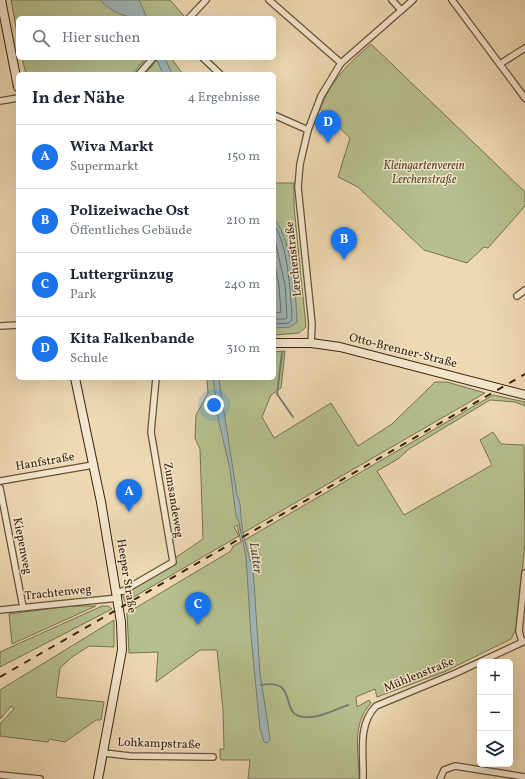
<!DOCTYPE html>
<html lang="de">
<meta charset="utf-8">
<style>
:root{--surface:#fff;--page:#f2f2f3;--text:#1f2937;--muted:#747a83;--line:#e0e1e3;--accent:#1a73e8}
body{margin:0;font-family:Vollkorn,serif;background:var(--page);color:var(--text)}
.controls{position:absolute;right:12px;bottom:12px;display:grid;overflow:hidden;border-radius:6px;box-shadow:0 4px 16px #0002}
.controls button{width:36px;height:36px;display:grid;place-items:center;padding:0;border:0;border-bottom:1px solid var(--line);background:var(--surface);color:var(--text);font:20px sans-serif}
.you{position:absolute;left:214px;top:405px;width:14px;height:14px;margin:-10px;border:3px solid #fff;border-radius:50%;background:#1a73e8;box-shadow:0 0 0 6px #1a73e833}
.badge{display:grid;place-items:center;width:26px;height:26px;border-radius:50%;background:var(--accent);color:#fff;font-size:13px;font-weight:700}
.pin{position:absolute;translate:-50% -33px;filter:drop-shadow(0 1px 2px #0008)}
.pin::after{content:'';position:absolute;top:21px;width:14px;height:12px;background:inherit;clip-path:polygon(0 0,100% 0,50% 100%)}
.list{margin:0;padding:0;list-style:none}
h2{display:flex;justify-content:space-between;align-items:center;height:52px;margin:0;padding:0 16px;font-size:17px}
h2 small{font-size:13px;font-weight:400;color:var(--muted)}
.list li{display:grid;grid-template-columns:26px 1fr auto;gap:12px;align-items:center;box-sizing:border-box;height:64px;padding:0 16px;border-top:1px solid var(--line)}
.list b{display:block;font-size:15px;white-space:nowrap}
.list p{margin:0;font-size:13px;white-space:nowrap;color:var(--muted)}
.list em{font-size:13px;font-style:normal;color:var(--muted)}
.icon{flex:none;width:22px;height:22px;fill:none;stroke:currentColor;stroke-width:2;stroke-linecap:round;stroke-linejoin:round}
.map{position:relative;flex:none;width:525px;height:779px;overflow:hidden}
.search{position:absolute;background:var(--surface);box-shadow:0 4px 16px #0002;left:16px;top:16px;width:260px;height:44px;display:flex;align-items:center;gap:10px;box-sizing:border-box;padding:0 14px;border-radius:6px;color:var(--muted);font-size:15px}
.panel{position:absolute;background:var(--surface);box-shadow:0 4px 16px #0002;left:16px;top:72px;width:260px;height:308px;border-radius:6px}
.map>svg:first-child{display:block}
</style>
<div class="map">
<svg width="525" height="779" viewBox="0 0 525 779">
<rect width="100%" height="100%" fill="#eed9b3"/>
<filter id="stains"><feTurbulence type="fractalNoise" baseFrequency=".005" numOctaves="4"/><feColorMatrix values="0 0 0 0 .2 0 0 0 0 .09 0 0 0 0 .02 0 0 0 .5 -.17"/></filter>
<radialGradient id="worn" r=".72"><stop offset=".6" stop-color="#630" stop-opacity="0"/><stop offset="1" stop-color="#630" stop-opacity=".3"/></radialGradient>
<g fill="#b6c08f" stroke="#787250">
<path d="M11 0H170L184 16 183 18H18V38Z"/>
<path d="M371 44 525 192V206L488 248 484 247 467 263 424 250 358 187 338 177 350 138 320 109C333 78 346 66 371 44Z"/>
<path d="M22 58H146L132 74H26Z"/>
<path d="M159 58H171L182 73 145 74Z"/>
<path d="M274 183H294V206L306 327 299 333 274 335Z"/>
<path d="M285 351 281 388 271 395 262 417 274 438 331 403 358 446 392 424 435 382H447L485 393 243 533 241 523 239 524 243 541 493 395 525 402V406L515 402 490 400 409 449 398 459 377 471 404 515 492 465 480 440 493 432 501 444 524 445 525 544 516 629 511 639 444 672 377 697 375 689 356 697 357 707 369 700 371 703C351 725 359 752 359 779H248L250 760H221L220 758V749H224L223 710 217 650H200L156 682 158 652 129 653 127 613 231 551 233 546 241 542 237 525 234 527 239 536 125 602 122 594 203 539 200 449 195 438 196 415 208 393 207 378H274V352Z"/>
<path d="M70 606H96L12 644 9 614Z"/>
<path d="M102 606H108L112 609 0 667V652Z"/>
<path d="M114 620V647L89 646 72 657 60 668 56 697 104 702 101 720H96L65 742 49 739 48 742 0 736V724L14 709 11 706 0 719V690Z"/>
</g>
<g fill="#9fb7b8" stroke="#777d75">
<path d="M100 0H139L147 18C127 18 115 15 100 0Z"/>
<path d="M156 58H165L172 74H163Z"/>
<path d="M274 218C292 241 296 294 297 322L290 327 274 328Z"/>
<path d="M213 378 219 380 237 495C242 506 240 514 242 525 244 541 248 554 253 568L260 673 269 732 270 740 267 743 264 742 260 729 251 636 246 557 239 522 236 516 230 469 218 418Z"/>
</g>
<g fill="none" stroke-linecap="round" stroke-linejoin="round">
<g stroke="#6c6e64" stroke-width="1">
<path d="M274 225C288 243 291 297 292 320L289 323 274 324"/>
<path d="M274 236 285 285 287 317 286 319H274"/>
<path d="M274 260 279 286 281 312 274 313"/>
</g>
<g stroke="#777d75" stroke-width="2">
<path d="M282 353 277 394 293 417"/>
<path d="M261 685C300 678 278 714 303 717 318 719 334 710 348 705"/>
</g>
<defs>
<g id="street">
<path d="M269 0 341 63"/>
<path d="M392 0 401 10"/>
<path d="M452 0 525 98"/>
<path d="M189 18 206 0"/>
<path d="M203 58 220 74"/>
<path d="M500 64 525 48"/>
<path d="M139 74 153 58"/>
<path d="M0 101 18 98"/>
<path d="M274 115 308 130"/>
<path d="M517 296 525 290"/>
<path d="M0 326 18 325"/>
<path d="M311 343 312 324 298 187 300 164 308 130 321 96 341 63 413 0"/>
<path d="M0 481 93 465"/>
<path d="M0 488 23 607"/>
<path d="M117 592 123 591 173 562 151 432 156 378"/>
<path d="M0 610 118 598"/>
<path d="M522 642 519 631 525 573"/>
<path d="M104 753 130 756 213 757"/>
<path d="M0 775 40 779"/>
<path d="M363 779C364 755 357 725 376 706L456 673 525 641"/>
<path d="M440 779 444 770 455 766 525 777"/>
</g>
<g id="secondary">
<path d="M1 0 18 87"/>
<path d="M274 343H311L340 347 525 395"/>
<path d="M75 378 101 502 121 622 122 650 98 779"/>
</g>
</defs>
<use href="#street" stroke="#675239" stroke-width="8"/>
<use href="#secondary" stroke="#3a2510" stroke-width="10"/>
<use href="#street" stroke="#f4e6ce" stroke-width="5.5"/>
<use href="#secondary" stroke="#f4e6ce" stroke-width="8"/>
<path stroke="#3a2510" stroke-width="2" stroke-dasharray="7 7" stroke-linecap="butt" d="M0 677 525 374"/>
</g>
<g text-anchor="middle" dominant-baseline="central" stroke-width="3" stroke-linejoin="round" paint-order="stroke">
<g font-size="12" font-style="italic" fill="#594c30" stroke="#f4e6ce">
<text x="424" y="166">Kleingartenverein<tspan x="424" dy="14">Lerchenstraße</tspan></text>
</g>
<g font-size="12" fill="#3a2510" stroke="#f4e6ce">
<text transform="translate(294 259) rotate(-96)">Lerchenstraße</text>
<text transform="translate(403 351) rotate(14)">Otto-Brenner-Straße</text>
<text transform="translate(45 462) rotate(-10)">Hanfstraße</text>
<text transform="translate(173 500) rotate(81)">Zumsandeweg</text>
<text transform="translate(22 546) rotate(79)">Kiepenweg</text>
<text transform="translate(126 576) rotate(81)">Heeper Straße</text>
<text transform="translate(58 593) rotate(-6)">Trachtenweg</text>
<text transform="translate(419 675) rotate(-22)">Mühlenstraße</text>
<text transform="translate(159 744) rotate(2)">Lohkampstraße</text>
</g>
<g font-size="13" font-style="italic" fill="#534a3a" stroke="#f4e6ce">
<text transform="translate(255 558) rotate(82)">Lutter</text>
</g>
</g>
<rect width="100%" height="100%" filter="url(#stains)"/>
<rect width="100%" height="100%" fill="url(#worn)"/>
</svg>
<div class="controls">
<button>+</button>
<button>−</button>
<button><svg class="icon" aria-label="layers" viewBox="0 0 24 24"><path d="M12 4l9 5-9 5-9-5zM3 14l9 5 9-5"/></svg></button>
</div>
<div class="you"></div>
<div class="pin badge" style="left:129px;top:512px">A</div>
<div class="pin badge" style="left:344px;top:260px">B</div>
<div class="pin badge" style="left:198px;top:625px">C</div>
<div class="pin badge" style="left:328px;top:143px">D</div>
<div class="search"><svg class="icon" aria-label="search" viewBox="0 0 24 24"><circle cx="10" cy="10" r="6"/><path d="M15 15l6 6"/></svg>Hier suchen</div>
<section class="panel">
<h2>In der Nähe<small>4 Ergebnisse</small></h2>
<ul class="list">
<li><span class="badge">A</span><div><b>Wiva Markt</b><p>Supermarkt</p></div><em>150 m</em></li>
<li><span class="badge">B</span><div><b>Polizeiwache Ost</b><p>Öffentliches Gebäude</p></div><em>210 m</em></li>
<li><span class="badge">C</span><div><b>Luttergrünzug</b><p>Park</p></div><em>240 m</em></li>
<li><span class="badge">D</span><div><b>Kita Falkenbande</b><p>Schule</p></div><em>310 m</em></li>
</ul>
</section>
</div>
